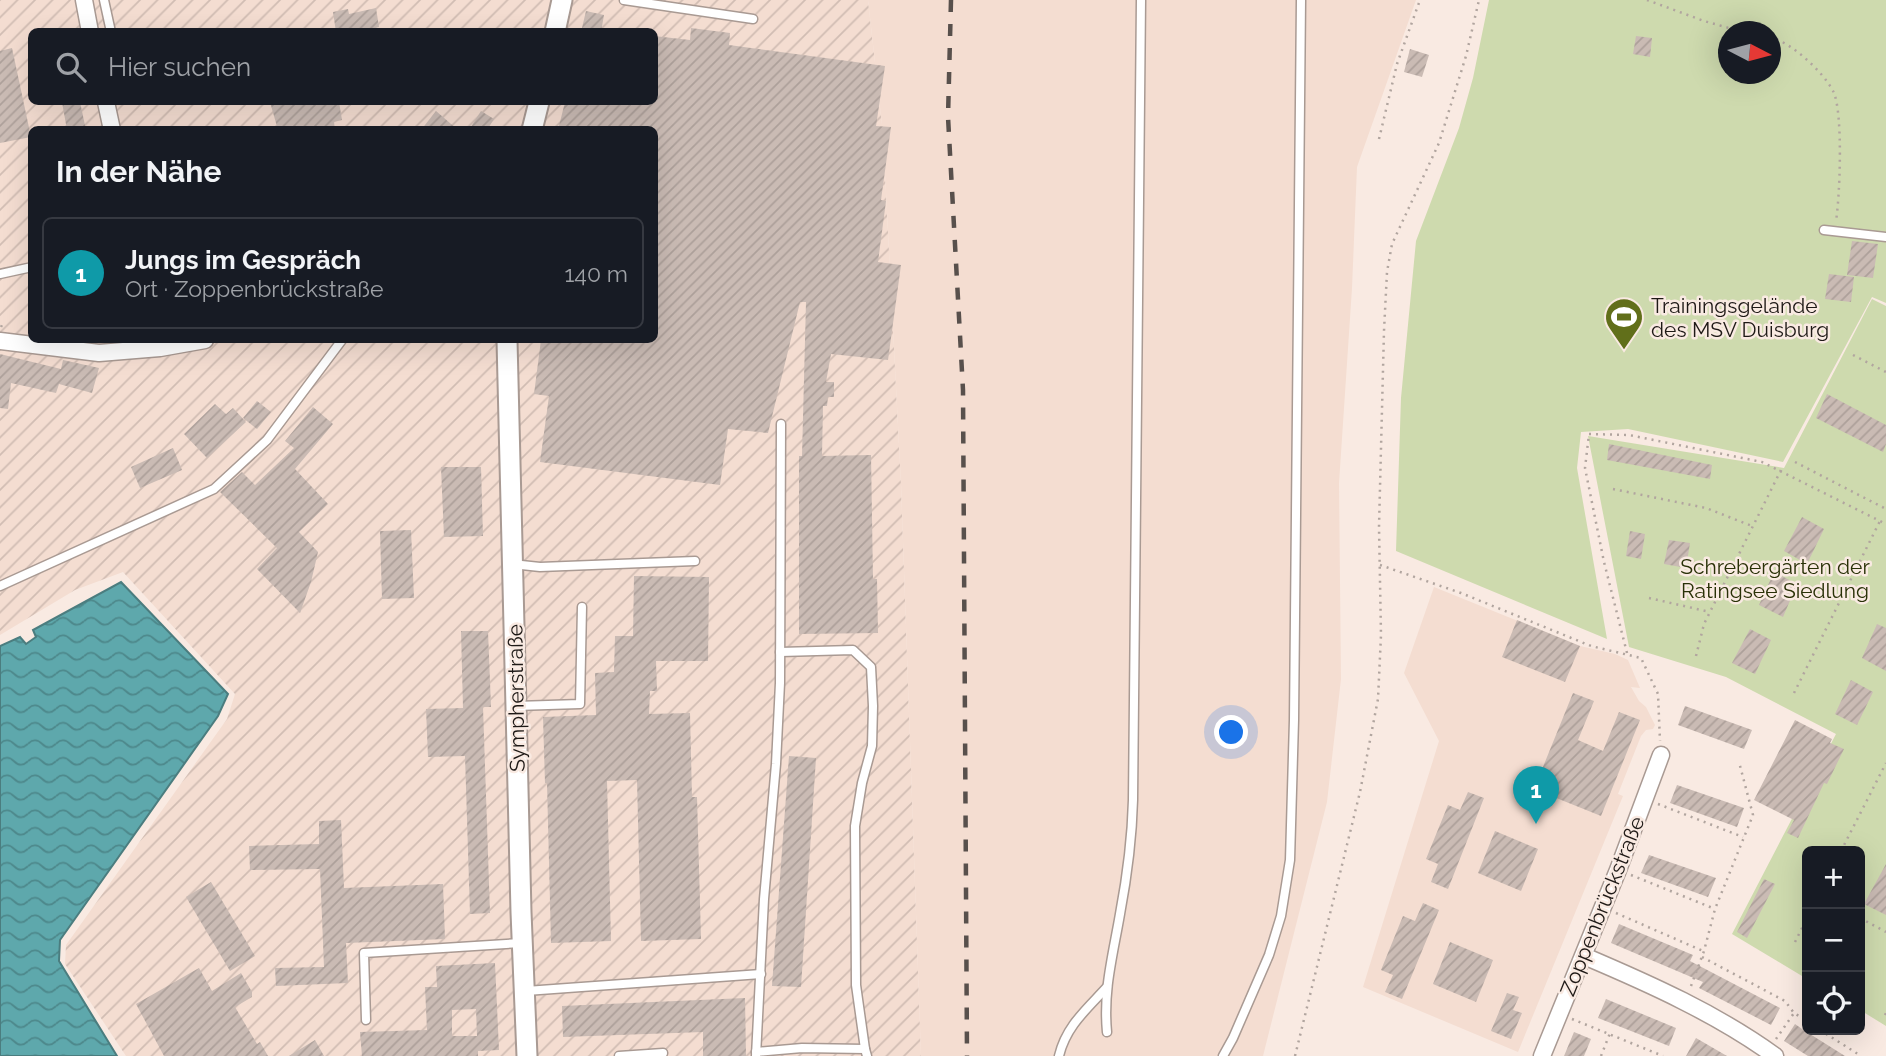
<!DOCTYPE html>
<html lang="de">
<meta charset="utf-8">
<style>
:root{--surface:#171b24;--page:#20242c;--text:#f1f3f6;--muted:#9ea1a6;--line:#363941;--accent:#0b8043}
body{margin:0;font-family:Raleway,sans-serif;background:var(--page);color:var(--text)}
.controls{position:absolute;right:21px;bottom:21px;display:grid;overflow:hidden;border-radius:10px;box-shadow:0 7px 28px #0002}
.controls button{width:63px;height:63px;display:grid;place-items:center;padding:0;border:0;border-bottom:2px solid var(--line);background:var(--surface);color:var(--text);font:35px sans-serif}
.compass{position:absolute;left:1718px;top:21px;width:63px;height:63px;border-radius:50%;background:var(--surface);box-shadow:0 7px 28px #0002;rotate:96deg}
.you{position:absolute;left:1232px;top:733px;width:24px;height:24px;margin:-18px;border:5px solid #fff;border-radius:50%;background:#1a73e8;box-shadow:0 0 0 10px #1a73e833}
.badge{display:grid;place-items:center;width:46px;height:46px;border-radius:50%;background:var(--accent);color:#fff;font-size:23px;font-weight:700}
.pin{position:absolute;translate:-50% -58px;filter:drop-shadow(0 2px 4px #0008)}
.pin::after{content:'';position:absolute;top:37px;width:24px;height:21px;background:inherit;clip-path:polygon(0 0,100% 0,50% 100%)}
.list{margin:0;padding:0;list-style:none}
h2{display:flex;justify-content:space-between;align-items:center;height:91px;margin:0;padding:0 28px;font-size:30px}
h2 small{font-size:23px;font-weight:400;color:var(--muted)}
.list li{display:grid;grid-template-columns:46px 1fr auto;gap:21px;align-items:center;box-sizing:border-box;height:112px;margin:0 14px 14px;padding:0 14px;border:2px solid var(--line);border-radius:10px}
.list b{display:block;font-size:26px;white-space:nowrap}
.list p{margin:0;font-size:23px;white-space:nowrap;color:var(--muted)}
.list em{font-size:23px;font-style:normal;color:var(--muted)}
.icon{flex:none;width:38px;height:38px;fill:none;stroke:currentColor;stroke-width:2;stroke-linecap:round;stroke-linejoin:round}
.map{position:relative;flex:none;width:1886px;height:1056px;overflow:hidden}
.search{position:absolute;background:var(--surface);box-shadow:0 7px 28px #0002;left:28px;top:28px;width:630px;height:77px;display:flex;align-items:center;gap:18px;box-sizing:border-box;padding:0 24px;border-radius:10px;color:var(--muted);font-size:26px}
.panel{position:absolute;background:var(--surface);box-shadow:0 7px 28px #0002;left:28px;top:126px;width:630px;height:217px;border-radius:10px}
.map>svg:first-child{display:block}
</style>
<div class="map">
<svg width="1886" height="1056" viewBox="0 0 1886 1056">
<defs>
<pattern id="industrial-furrows" width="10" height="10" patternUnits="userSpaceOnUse" patternTransform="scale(1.75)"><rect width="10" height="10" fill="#f4ddd1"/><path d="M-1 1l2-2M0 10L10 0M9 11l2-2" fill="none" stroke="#d1bdb3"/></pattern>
<pattern id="water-waves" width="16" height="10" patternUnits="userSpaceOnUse" patternTransform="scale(1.75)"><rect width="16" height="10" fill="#5ea8ac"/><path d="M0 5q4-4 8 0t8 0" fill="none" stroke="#4d888b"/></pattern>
<pattern id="building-hatch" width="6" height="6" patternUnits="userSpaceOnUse" patternTransform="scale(1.75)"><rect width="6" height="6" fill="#cabbb4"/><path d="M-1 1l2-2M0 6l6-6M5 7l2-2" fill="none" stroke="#ada09a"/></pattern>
</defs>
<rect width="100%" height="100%" fill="#f9eae2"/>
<path fill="url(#industrial-furrows)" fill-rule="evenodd" d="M0 0H868L883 134 901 484 921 1056H126L65 964 66 945 227 719 235 694 123 572 75 590 0 635ZM32 32H654V102H32ZM32 130H654V340H32Z"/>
<g fill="#f4ddd1">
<path d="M868 0H1416L1357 167 1352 288 1339 483 1341 679 1327 802 1263 1056H921L901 484 883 134Z"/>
<path d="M1434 587 1580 646 1615 654 1628 660 1640 688 1631 687 1639 701 1646 707 1655 725 1653 729 1646 730 1641 736 1618 794 1623 796 1518 1052 1363 987 1439 741 1404 673Z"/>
</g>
<g fill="#cedaae" fill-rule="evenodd">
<path d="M1489 0H1886V303L1872 297 1783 462 1628 429 1581 432 1577 468 1607 639 1396 551 1401 398 1416 241 1459 128 1473 78ZM1728 32H1770V74H1728Z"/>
<path d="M1872 299 1886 306V1026L1860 1010V851H1807V979L1732 934 1836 734 1726 677 1629 647 1588 436 1784 468Z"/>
</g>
<path fill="url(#water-waves)" stroke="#4b7d7f" stroke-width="2" d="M121 582 228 694 218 716 60 940 59 961 117 1056H0V646L20 637 26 644 36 637 33 630Z"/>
<g fill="url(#building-hatch)" fill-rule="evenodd">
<path d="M376 8 379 27 357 32H336L333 12 348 9 349 14Z"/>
<path d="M586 11 604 15 601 32H581Z"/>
<path d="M691 28 730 33 729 45 885 66 876 126 891 127 881 200 886 201 878 262 901 265 888 360 831 354 826 382H834V397H828L827 406H823L822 456 871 455 873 579H877L878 633 799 634V456H802L806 302H800L768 433 728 429 720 485 540 462 549 396 534 394 541 340H654V130H558L565 102H654V36L690 40Z"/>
<path d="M1636 36 1652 38 1650 57 1633 54Z"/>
<path d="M12 48 31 137 0 143V51Z"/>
<path d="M1410 49 1429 55 1422 77 1404 72Z"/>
<path d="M62 102H80L86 130H67Z"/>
<path d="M270 102H339L342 120 334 122 335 130H278Z"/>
<path d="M436 111 458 130H421Z"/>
<path d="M481 111 494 119 487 130H469Z"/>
<path d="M1852 241 1878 244 1873 278 1847 275Z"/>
<path d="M1829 274 1854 277 1851 302 1825 299Z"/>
<path d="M0 354 61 369 63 360 99 368 92 393 59 384 56 393 11 383 8 409 0 408Z"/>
<path d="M1827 394 1886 425V444L1883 452 1816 418Z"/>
<path d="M257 401 271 412 257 429 243 418Z"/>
<path d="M215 404 226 414 233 408 246 422 207 458 184 434Z"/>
<path d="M313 407 333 424 295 469 328 504 299 532 318 552 311 582 300 613 257 569 277 548 220 492 242 472 255 485 294 448 285 441Z"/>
<path d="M1609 444 1712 465 1710 479 1607 460Z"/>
<path d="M173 448 182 470 140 488 131 467Z"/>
<path d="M441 467H481L483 536 444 537Z"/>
<path d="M1802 517 1824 529 1807 564 1784 551Z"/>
<path d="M411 530 414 598 382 599 380 531Z"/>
<path d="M1630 531 1645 534 1641 559 1626 556Z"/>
<path d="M1669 540 1690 543 1686 568 1664 564Z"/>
<path d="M1774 572 1797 584 1783 617 1759 605Z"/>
<path d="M634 576 709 577 708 661H656L657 691H650L649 714 690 713 692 797H697L701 939 641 941 637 780 607 781 611 941 551 943 547 783H545L543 717 596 715 595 673 614 672 615 636H633Z"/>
<path d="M1517 620 1580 646 1565 682 1502 657Z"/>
<path d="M1877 624 1886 628V671L1862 658Z"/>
<path d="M1750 629 1771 640 1755 674 1732 663Z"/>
<path d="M461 631H488L491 707H483L490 913 470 914 465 756 428 757 426 709 463 708Z"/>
<path d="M1851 680 1873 692 1857 725 1835 714Z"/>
<path d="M1573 693 1594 701 1578 740 1603 751 1619 712 1640 720 1601 816 1534 789Z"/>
<path d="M1685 706 1752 730 1744 749 1678 725Z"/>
<path d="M1795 720 1832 739 1830 743 1844 749 1827 784 1824 783 1798 838 1787 833 1794 820 1754 800Z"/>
<path d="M789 756 816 758 801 987 772 986Z"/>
<path d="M1677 785 1744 808 1737 827 1670 803Z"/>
<path d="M1468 792 1484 798 1448 889 1431 882 1438 864 1426 859 1448 805 1460 810Z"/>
<path d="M341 820 344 888 443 884 445 939 346 943 348 983 276 986 275 968 324 967 320 869 250 870 249 846 319 844V821Z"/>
<path d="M1495 831 1538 849 1521 891 1478 873Z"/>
<path d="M1649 855 1716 878 1708 897 1641 873Z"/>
<path d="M1886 864V915L1864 904Z"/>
<path d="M1764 879 1775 884 1747 938 1737 932Z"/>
<path d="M211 882 255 956 230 971 186 897Z"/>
<path d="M1423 903 1439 910 1402 999 1385 992 1393 975 1381 970 1403 916 1415 921Z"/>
<path d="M1619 924 1693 955 1690 961 1780 1008 1771 1025 1699 988 1703 982 1611 943Z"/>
<path d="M1450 942 1493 960 1476 1002 1433 984Z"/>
<path d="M495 963 499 1050 478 1051V1056H362L360 1032 427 1030 425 987H437L436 966ZM476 1009 477 1036H452V1010Z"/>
<path d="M199 968 212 991 241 973 252 992V997L235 1007 257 1044 260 1042 268 1056H164L136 1004Z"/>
<path d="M1507 993 1519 997 1513 1010 1522 1013 1511 1039 1491 1031Z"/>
<path d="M745 998 746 1056H703V1032L563 1037 562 1006Z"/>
<path d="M1606 999 1676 1028 1669 1046 1598 1018Z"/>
<path d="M1795 1024 1802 1029 1845 1056H1808L1784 1041Z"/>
<path d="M1574 1032 1591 1039 1584 1056H1564Z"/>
<path d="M1696 1038 1727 1056H1686Z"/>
<path d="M315 1040 324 1056H289Z"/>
</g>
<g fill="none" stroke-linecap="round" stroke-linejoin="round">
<defs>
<g id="service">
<path d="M104 0 111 32"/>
<path d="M624 0 753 19"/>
<path d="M1824 230 1886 237"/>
<path d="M0 274 32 267"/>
<path d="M512 564 540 567 695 561"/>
<path d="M0 586 214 489 267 440 342 340"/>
<path d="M780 652 853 650 871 667 873 706 872 746 862 783 855 826 856 985 865 1049"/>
<path d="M516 706 580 704 582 607"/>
<path d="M526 991 761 974"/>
<path d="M366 1020 364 953 521 943"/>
<path d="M1107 1032C1103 990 1113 955 1120 914 1127 877 1132 838 1133 800L1141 0"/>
<path d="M756 1052 802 1048 865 1049 867 1056"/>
<path d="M619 1056 663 1053"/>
<path d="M756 1056 764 899 776 764 780 683 781 424"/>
<path d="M1059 1056C1066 1026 1087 1009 1107 987"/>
<path d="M1223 1056 1233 1038 1269 955 1281 916 1290 860 1294 720 1301 0"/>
</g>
<g id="minor">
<path d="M84 0 90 32"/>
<path d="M106 102 112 130"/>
<path d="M0 341 99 353 160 348 205 340"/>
<path d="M1584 956C1650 984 1717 1014 1775 1056"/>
<path d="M1542 1056 1618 870 1661 755"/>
</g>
<g id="tertiary">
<path d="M555 32 562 0"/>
<path d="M532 130 539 102"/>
<path d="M507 340 521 912 527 1056"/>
</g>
</defs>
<use href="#service" stroke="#a99a93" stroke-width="11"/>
<use href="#minor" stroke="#a99a93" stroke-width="19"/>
<use href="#tertiary" stroke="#a99a93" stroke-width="23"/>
<g stroke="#b1a59f" stroke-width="2.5" stroke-dasharray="2 5" stroke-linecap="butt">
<path d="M1647 0 1704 21 1743 32"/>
<path d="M1770 37C1791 42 1825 73 1834 93 1843 116 1840 195 1836 221"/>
<path d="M1379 139 1397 64 1420 0"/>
<path d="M1 327 4 321"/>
<path d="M1853 355 1886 372"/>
<path d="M1795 462 1886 509"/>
<path d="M1613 489 1706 508 1752 526"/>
<path d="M1380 565 1461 593 1591 646 1641 658 1658 694 1660 741"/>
<path d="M1649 598 1710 612"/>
<path d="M1627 653 1604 562 1585 468 1589 434 1629 435 1762 462 1886 524"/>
<path d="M1696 656 1704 624 1781 470"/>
<path d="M1794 693 1880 521"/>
<path d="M1658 804 1743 837"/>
<path d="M1841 851 1886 763"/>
<path d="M1631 875 1715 909"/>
<path d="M1616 913 1703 951"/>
<path d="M1860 918 1886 932"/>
<path d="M1795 942 1807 918"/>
<path d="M1702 957 1785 1001 1794 1013 1807 1021"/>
<path d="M1691 986 1704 951 1715 909 1753 815 1739 762"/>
<path d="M1885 1015 1886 1013"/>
<path d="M1572 1019 1663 1056"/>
<path d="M1820 1030 1861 1056"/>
<path d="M1776 1039 1794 1013"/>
<path d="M1295 1056 1360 792 1378 699 1381 635 1379 527 1384 331 1387 272 1392 244 1439 143 1466 56 1479 0"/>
<path d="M1601 1056 1610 1033"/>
</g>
<use href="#service" stroke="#fff" stroke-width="8"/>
<use href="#minor" stroke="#fff" stroke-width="16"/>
<use href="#tertiary" stroke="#fff" stroke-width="19"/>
<path stroke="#58504c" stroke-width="4.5" stroke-dasharray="12 12" stroke-linecap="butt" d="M951 0 948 117 963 390 967 1056"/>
</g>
<defs>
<symbol id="stadium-pin" viewBox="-11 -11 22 30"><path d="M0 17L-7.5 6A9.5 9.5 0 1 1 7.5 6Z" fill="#616f1a" stroke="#f9eae2"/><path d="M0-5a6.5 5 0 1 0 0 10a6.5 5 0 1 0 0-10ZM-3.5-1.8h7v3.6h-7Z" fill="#fff"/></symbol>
</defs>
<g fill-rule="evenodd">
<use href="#stadium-pin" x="1602" y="295" width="44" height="60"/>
</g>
<g text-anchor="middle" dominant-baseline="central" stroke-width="5" stroke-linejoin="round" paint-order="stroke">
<g font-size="21" fill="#1e1916" stroke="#f9eae2" text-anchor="start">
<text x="1651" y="305">Trainingsgelände<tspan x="1651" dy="24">des MSV Duisburg</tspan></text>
</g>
<g font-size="21" fill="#293107" stroke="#f9eae2">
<text x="1775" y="566">Schrebergärten der<tspan x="1775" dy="24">Ratingsee Siedlung</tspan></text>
</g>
<g font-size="21" fill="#1e1916" stroke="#f9eae2">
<text transform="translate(516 698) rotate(-91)">Sympherstraße</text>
<text transform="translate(1602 906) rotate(-68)">Zoppenbrückstraße</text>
</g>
</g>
</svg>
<div class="controls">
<button>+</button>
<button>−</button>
<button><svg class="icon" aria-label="locate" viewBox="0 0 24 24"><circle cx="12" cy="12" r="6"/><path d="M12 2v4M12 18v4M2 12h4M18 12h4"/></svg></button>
</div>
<svg class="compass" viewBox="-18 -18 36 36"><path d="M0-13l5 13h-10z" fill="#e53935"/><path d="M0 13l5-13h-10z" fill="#9ea1a6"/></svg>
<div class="you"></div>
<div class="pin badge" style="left:1536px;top:824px;background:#0f9aa8">1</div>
<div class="search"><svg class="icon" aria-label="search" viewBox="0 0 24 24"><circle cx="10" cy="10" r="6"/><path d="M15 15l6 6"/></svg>Hier suchen</div>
<section class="panel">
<h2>In der Nähe<small></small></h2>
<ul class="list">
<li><span class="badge" style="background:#0f9aa8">1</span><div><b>Jungs im Gespräch</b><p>Ort · Zoppenbrückstraße</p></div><em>140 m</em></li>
</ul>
</section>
</div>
